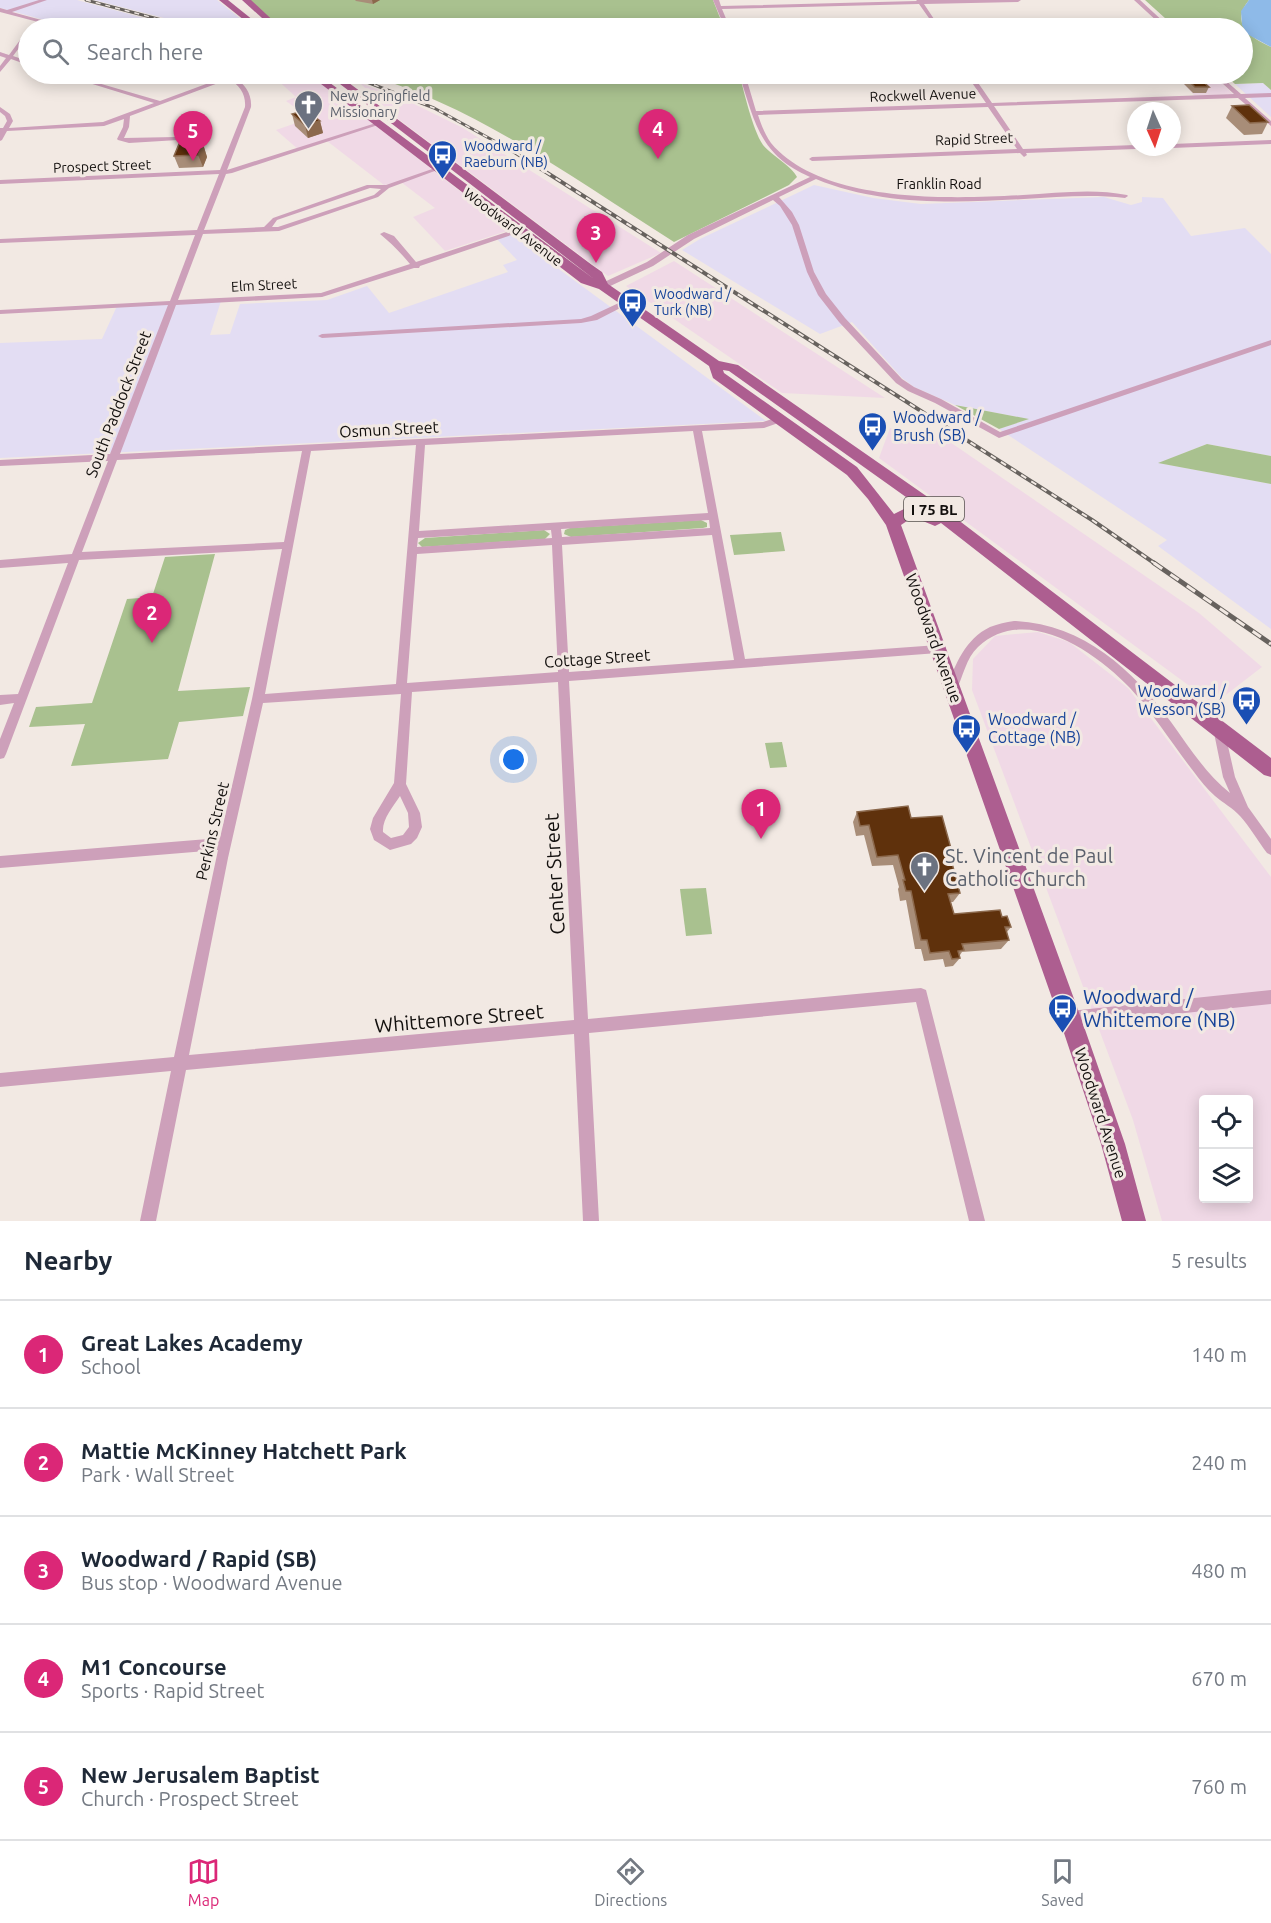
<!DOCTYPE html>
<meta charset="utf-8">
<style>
:root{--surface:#fff;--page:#f2f2f3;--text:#1f2937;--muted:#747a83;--line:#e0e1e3;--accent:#db2777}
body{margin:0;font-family:Ubuntu,sans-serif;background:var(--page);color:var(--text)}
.controls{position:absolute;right:18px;bottom:18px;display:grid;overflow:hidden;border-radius:6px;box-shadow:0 3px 15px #0003}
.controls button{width:54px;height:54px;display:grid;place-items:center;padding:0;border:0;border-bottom:2px solid var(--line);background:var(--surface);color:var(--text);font:30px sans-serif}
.compass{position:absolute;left:1127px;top:102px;width:54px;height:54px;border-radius:50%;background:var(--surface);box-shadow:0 3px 15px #0003;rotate:177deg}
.you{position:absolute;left:514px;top:760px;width:21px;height:21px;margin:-15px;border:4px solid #fff;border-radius:50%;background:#1a73e8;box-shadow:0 0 0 9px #1a73e833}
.badge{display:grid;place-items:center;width:39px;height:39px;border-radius:50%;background:var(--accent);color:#fff;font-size:20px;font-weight:700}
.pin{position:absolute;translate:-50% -50px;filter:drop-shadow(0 2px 3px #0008)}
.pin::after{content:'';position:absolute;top:32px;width:21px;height:18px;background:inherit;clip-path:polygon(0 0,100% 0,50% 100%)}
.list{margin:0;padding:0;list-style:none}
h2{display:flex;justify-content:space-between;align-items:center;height:78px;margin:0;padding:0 24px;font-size:26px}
h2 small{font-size:20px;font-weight:400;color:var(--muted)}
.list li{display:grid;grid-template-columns:39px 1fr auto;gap:18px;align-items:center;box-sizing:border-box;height:108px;padding:0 24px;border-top:2px solid var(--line)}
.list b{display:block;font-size:22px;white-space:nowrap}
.list p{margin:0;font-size:20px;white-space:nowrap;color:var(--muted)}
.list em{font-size:20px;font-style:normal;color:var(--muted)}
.icon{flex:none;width:33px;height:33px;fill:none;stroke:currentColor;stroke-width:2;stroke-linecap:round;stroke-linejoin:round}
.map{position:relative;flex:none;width:1271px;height:1221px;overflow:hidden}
.search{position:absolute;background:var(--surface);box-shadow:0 3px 15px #0003;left:18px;right:18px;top:18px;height:66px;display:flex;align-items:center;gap:15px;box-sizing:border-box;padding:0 21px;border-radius:33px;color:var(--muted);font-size:22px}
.sheet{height:618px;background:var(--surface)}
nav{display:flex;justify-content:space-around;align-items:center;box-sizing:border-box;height:84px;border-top:2px solid var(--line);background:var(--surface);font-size:16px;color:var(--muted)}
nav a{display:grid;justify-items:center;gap:3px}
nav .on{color:var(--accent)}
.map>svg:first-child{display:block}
</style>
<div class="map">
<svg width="1271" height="1221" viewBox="0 0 1271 1221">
<rect width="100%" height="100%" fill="#f2e9e3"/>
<g fill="#f0d9e6" fill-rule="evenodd">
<path d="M245 74H309L510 230 445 251 413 217 435 208 401 182 384 185 327 141 299 150 276 130 319 115 315 111 304 114 286 101 296 97 274 77 249 84 241 75Z"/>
<path d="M1215 77 1233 94 1195 96 1178 78Z"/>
<path d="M360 83 404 99 463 128 661 253 608 276 393 115Z"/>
<path d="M674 261 885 398 782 393 626 286Z"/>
<path d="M890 428 950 442 1199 613 1262 667 1214 704 879 458Z"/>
<path d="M1038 632 1069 642 1128 688 1271 877V1221H1162L1133 1120 972 690 973 659 995 636ZM1204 1100H1248V1198H1204Z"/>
</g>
<g fill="#e3ddf3">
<path d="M0 0H77L181 28H74L0 8Z"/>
<path d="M94 0H217L252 28H203Z"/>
<path d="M1263 83 1271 90V117L1235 84Z"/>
<path d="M814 185 873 198 921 204 1104 197 1131 205 1142 202V197L1163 198 1191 236 1245 228 1271 254V456L1207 444 1159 463 1271 484V629L1158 546 1167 540 999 429 1028 419 955 405 914 387 902 378 852 322 820 334 682 250 700 239Z"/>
<path d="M511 234 766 421 0 458V343L102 339 117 306 221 301 210 335 230 334 240 304 327 300 367 286 389 313 508 272 503 265 517 260 497 239Z"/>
</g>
<g fill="#a9c18f">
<path d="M245 0H713L724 28H281Z"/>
<path d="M1145 0H1249C1230 23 1249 37 1271 47V90L1263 83 1235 84 1224 74H1242V28H1176Z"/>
<path d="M365 74H739C745 94 752 128 763 145 772 156 792 166 797 177L789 185 674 242C575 180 478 107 365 74Z"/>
<path d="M955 405 1029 419 999 429Z"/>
<path d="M1207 444 1271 456V484L1158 463Z"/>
<path d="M701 520 707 523V527L703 528 571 537 564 534 565 530 570 528Z"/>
<path d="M544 530 550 534 545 539 422 547 418 543 425 538Z"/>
<path d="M781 532 785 551 734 555 730 535Z"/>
<path d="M215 554 178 691 250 687 243 716 179 722 168 759 71 766 85 724 29 727 36 707 92 703 127 599 152 597 165 557Z"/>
<path d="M782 742 787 767 770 768 765 743Z"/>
<path d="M706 888 712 934 686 936 680 889Z"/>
</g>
<path fill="#8ebae8" d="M1249 0H1271V47L1247 34 1242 25 1241 11Z"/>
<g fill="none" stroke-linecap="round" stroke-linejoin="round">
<g fill="#cda0ba" fill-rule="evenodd">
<path d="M39 0H47L12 12 67 27V28H61L0 12V8L7 10Z"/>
<path d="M713 0H719L721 6 917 1 916 0H1021L1018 2 924 4 940 28H936L919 4 722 9 730 28H725Z"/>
<path d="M1134 0H1140L1167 25V27L1027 28 1030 26 1159 23Z"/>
<path d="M26 32H28V36L13 56 28 61V65L11 59 0 72V66L6 58 0 56V52L9 55Z"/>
<path d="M60 74H67L160 101 225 77 220 74H236L237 75 234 77C245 84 252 94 251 107L227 170 376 123 381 124 232 173 226 174 204 230 264 227 273 218 367 185H386L435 168 440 169 389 188 378 197 279 231 203 234 178 300 321 293 410 264C401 253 391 243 380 234L384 232 394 236 416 262 516 229 523 231 420 266 419 268H414L322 297 176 305 120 454 763 422 778 417 781 418V422L764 428 702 431 745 659 938 645 942 646 943 649 942 652 938 653 569 681 588 1019 921 988 926 990 985 1221H969L916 1002 589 1033 599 1221H583L574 1034 186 1070 156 1221H140L171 1071 0 1087V1073L174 1057 218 850 0 868V856L220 838 252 699 282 549 79 560 6 754 4 758 0 759V739L14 703 0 705V695L18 694 68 563 0 568V560L72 554 108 461 0 466V460L110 454 168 305 0 314V310L170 301 195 235 0 243V239L197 230 219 174 0 184V180L220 170 245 107C246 94 240 86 229 79L130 116 129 127 124 138 176 137 179 139 178 140 129 143 118 140 117 139 123 127 124 119 104 126 7 131 2 140 0 141V128H3L7 121 5 116 0 112V107L10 114 13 121 9 128 103 122 154 103ZM370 188 381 189 374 195 278 227H272L277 220ZM693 431 708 513 419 531 425 445ZM416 445 396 684 265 694 311 451ZM302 451 284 542 82 552 117 460ZM709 520 710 528 562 537 561 529ZM551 530 552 538 417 547 418 538ZM712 535 734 660 569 672 562 545ZM552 545 558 672 407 683 417 554ZM558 682 574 1020 189 1055 228 858 263 703 401 694 394 783 373 818 370 829 374 840 390 850 411 844 417 838 422 827 420 813 406 784 412 692ZM400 796 408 813 409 827 403 835 391 838 383 832C382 819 393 807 400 796Z"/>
<path d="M739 74H745L756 111 986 103 966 74H972L992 103 1234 94 1212 74H1218L1241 94 1271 93V97L1245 98 1271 121V126L1238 98 994 106 1023 149 1136 145V147H1139L1136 149 1026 153 1027 155 1024 157 1020 153 812 161 809 159 812 157 1017 149 988 107 758 115C761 124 765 135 771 143 822 204 951 199 1023 195 1057 193 1093 188 1127 195L1128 196 1125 198C1091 194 1058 197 1024 199 957 203 880 206 816 179L779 197 792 212 799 225 814 272 826 294 845 318 902 379 914 387 941 399 1000 432 1271 340V345L999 438 935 403 908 391 896 383 839 322 818 295 807 272 792 225 780 206 773 200 694 239 653 266 606 288H600V284L647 262 688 235 810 177C759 155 755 122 739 74Z"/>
<path d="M1271 140V144L1172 148 1169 147H1172V144Z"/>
<path d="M623 301H629L630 303 597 320 581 323 322 338 318 336 322 334 581 319 591 316Z"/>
<path d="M1014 621C1083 624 1132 669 1171 722 1189 747 1206 774 1230 793L1223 777 1213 728 1215 724 1219 723 1223 724 1235 777 1248 807 1271 839V855L1267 853C1258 841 1250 827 1240 816 1233 808 1223 803 1215 796 1207 789 1200 780 1194 772 1172 744 1154 714 1130 688 1095 651 1025 603 978 647 966 658 963 677 956 691L952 693 948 691 946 688C956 664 965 639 990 627 998 624 1006 622 1014 621Z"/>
<path d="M1271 990V1004L1070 1025 1065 1023 1063 1018 1065 1013 1070 1011Z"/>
</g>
<g fill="#ad5e90" fill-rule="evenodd">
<path d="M219 0H228L263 28H254Z"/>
<path d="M242 0H251L281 28H273Z"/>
<path d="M308 74H318L594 279 327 74H337L592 265 602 272 608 284 719 361 738 365 932 500 1271 758V777L1264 775 941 523 935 526 913 517 901 525 1081 1018 1125 1144 1146 1221H1122L1101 1144 1059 1018 886 525 868 499 847 475 713 378 709 366 599 289 581 283ZM723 370 729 371 920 507H908L894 514 857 467 724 373Z"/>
</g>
<defs>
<g id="rail-far2">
<path d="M86 0 192 28"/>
<path d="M346 74 434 108 507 148"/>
</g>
<path id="rail-far1" d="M505 146 1092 520 1157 565"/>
<path id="rail" d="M1154 563 1271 644"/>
</defs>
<use href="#rail-far2" stroke="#67625e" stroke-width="3"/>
<use href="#rail-far1" stroke="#67625e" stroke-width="4"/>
<use href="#rail" stroke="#67625e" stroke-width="5"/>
<use href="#rail-far2" stroke="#f2e9e3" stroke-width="1.5" stroke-dasharray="5" stroke-linecap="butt"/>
<use href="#rail-far1" stroke="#f2e9e3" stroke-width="2" stroke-dasharray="6" stroke-linecap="butt"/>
<use href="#rail" stroke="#f2e9e3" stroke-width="3" stroke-dasharray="10" stroke-linecap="butt"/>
</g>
<g fill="#a88d78">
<path d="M355 0H380L373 4 356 1Z"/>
<path d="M981 74H1001L999 80H986Z"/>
<path d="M1185 77 1209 87 1206 93H1193L1183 83Z"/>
<path d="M1232 106 1268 122 1262 134 1244 135 1226 118Z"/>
<path d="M292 114 320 121 323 133 308 138 295 126Z"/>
<path d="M203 144 207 157 203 167 179 168 174 156 195 145Z"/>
<path d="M857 812 911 818 952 852 950 856 960 893 953 902H951L954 914 1002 917 1011 927 1007 932 1009 940 1001 949 962 952 960 955V958L953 966 945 967 943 959 924 961 921 949H915L906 900 900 901 898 889 899 887 893 865 872 866 864 835 856 836 853 822Z"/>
</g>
<g fill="#8b684c">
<path d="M372 0H380L373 4Z"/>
<path d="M320 121 323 133 308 138 305 125Z"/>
<path d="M195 143 199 154 203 144 207 157 203 167 194 145Z"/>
</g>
<g fill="#5f310c" stroke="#8b684c" stroke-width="1.5">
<path d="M1185 77H1198L1209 87H1195Z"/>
<path d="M1249 105 1268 122 1250 123 1232 106Z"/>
<path d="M306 110 320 121 305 125 292 114Z"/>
<path d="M195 143 194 145 203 144 198 155 174 156 179 144Z"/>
<path d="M908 806 911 818 942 816 952 852H949L960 893 948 894 954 914 1000 910 1002 917 1007 916 1011 927H1005L1009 940 962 944 964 950 958 951 960 958 952 959 949 951 930 953 927 940H921L911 891H906L903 880H905L898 855 877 857 869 825 860 826 857 812Z"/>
</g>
<defs>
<symbol id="church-pin" viewBox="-11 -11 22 30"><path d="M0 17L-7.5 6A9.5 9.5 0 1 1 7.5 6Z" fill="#6b7280" stroke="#f2e9e3"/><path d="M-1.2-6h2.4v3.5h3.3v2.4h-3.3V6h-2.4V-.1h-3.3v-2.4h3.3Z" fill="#fff"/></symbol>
<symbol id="bus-pin" viewBox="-11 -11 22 30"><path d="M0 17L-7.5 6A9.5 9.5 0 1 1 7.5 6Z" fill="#1a4fb4" stroke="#f2e9e3"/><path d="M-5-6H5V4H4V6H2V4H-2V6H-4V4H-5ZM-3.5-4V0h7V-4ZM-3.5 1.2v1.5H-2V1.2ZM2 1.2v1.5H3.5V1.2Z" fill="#fff"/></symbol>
</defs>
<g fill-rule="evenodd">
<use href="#church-pin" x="292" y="88" width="33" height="45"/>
<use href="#bus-pin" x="426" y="138" width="33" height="45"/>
<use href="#bus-pin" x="616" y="286" width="33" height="45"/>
<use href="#bus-pin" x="856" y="410" width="33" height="45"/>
<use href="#bus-pin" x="1230" y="684" width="33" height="45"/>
<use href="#bus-pin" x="950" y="712" width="33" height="45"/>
<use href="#church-pin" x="908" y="850" width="33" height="45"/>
<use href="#bus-pin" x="1046" y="992" width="33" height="45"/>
</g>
<g text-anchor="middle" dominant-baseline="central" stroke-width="6" stroke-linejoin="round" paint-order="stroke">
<g font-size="14" fill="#120f0d" stroke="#f2e9e3">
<text transform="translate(923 95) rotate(-2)">Rockwell Avenue</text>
<text transform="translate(974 139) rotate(-2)">Rapid Street</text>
<text transform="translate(102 166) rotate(-2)">Prospect Street</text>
<text x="939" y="184">Franklin Road</text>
<text transform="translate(513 227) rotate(37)">Woodward Avenue</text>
<text transform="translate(264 285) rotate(-3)">Elm Street</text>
</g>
<g font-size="14" fill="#5b616d" stroke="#f2e9e3" text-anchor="start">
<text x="330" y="96">New Springfield<tspan x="330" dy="16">Missionary</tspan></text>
</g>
<g font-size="14" fill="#164399" stroke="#f2e9e3" text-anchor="start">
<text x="464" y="146">Woodward /<tspan x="464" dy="16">Raeburn (NB)</tspan></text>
<text x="654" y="294">Woodward /<tspan x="654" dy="16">Turk (NB)</tspan></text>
</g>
<rect fill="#f2e9e3" stroke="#55504d" stroke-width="1.5" x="904" y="497" width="60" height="24" rx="4.5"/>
<g font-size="15" font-weight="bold" fill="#120f0d">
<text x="934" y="509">I 75 BL</text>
</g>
<g font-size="16" fill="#120f0d" stroke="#f2e9e3">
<text transform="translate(118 404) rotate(-69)">South Paddock Street</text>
<text transform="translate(389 429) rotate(-3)">Osmun Street</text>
<text transform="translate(934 638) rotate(70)">Woodward Avenue</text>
<text transform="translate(597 658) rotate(-4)">Cottage Street</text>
<text transform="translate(212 831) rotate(-77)">Perkins Street</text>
<text transform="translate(1101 1113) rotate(72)">Woodward Avenue</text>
</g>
<g font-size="16" fill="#164399" stroke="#f2e9e3" text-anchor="start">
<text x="893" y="417">Woodward /<tspan x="893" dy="18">Brush (SB)</tspan></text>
<text x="1226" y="691" text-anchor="end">Woodward /<tspan x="1226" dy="18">Wesson (SB)</tspan></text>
<text x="988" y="719">Woodward /<tspan x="988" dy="18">Cottage (NB)</tspan></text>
</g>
<g font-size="20" fill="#5b616d" stroke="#f2e9e3" text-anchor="start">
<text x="945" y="855">St. Vincent de Paul<tspan x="945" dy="23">Catholic Church</tspan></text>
</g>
<g font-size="20" fill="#120f0d" stroke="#f2e9e3">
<text transform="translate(554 874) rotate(-93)">Center Street</text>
<text transform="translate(459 1018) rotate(-5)">Whittemore Street</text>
</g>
<g font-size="20" fill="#164399" stroke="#f2e9e3" text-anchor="start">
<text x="1083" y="996">Woodward /<tspan x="1083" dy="23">Whittemore (NB)</tspan></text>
</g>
</g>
</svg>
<div class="controls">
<button><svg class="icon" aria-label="locate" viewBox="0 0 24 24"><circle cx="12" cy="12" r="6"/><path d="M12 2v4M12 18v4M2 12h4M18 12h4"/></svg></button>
<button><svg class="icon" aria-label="layers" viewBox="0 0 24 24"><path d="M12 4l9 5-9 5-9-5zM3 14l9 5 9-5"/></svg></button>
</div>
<svg class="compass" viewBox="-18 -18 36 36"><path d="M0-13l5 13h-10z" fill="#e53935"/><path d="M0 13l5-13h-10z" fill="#747a83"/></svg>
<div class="you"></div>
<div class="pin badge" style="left:761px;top:839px">1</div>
<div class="pin badge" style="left:152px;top:643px">2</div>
<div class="pin badge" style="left:596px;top:263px">3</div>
<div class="pin badge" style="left:658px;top:159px">4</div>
<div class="pin badge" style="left:193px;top:161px">5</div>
<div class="search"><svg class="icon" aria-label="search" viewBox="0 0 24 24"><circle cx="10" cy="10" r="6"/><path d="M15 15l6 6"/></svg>Search here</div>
</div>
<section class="sheet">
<h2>Nearby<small>5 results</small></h2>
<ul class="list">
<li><span class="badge">1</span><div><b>Great Lakes Academy</b><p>School</p></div><em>140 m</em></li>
<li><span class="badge">2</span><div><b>Mattie McKinney Hatchett Park</b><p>Park · Wall Street</p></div><em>240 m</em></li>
<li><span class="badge">3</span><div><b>Woodward / Rapid (SB)</b><p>Bus stop · Woodward Avenue</p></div><em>480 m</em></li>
<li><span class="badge">4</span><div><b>M1 Concourse</b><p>Sports · Rapid Street</p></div><em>670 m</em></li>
<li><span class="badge">5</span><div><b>New Jerusalem Baptist</b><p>Church · Prospect Street</p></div><em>760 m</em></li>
</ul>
</section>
<nav>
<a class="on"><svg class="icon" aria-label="map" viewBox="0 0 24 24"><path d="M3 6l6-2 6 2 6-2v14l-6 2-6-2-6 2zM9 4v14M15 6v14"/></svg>Map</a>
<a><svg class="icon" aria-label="directions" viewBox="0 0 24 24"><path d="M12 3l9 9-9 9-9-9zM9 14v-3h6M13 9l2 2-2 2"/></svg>Directions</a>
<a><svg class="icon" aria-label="saved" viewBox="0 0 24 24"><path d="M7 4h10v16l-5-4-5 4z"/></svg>Saved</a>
</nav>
